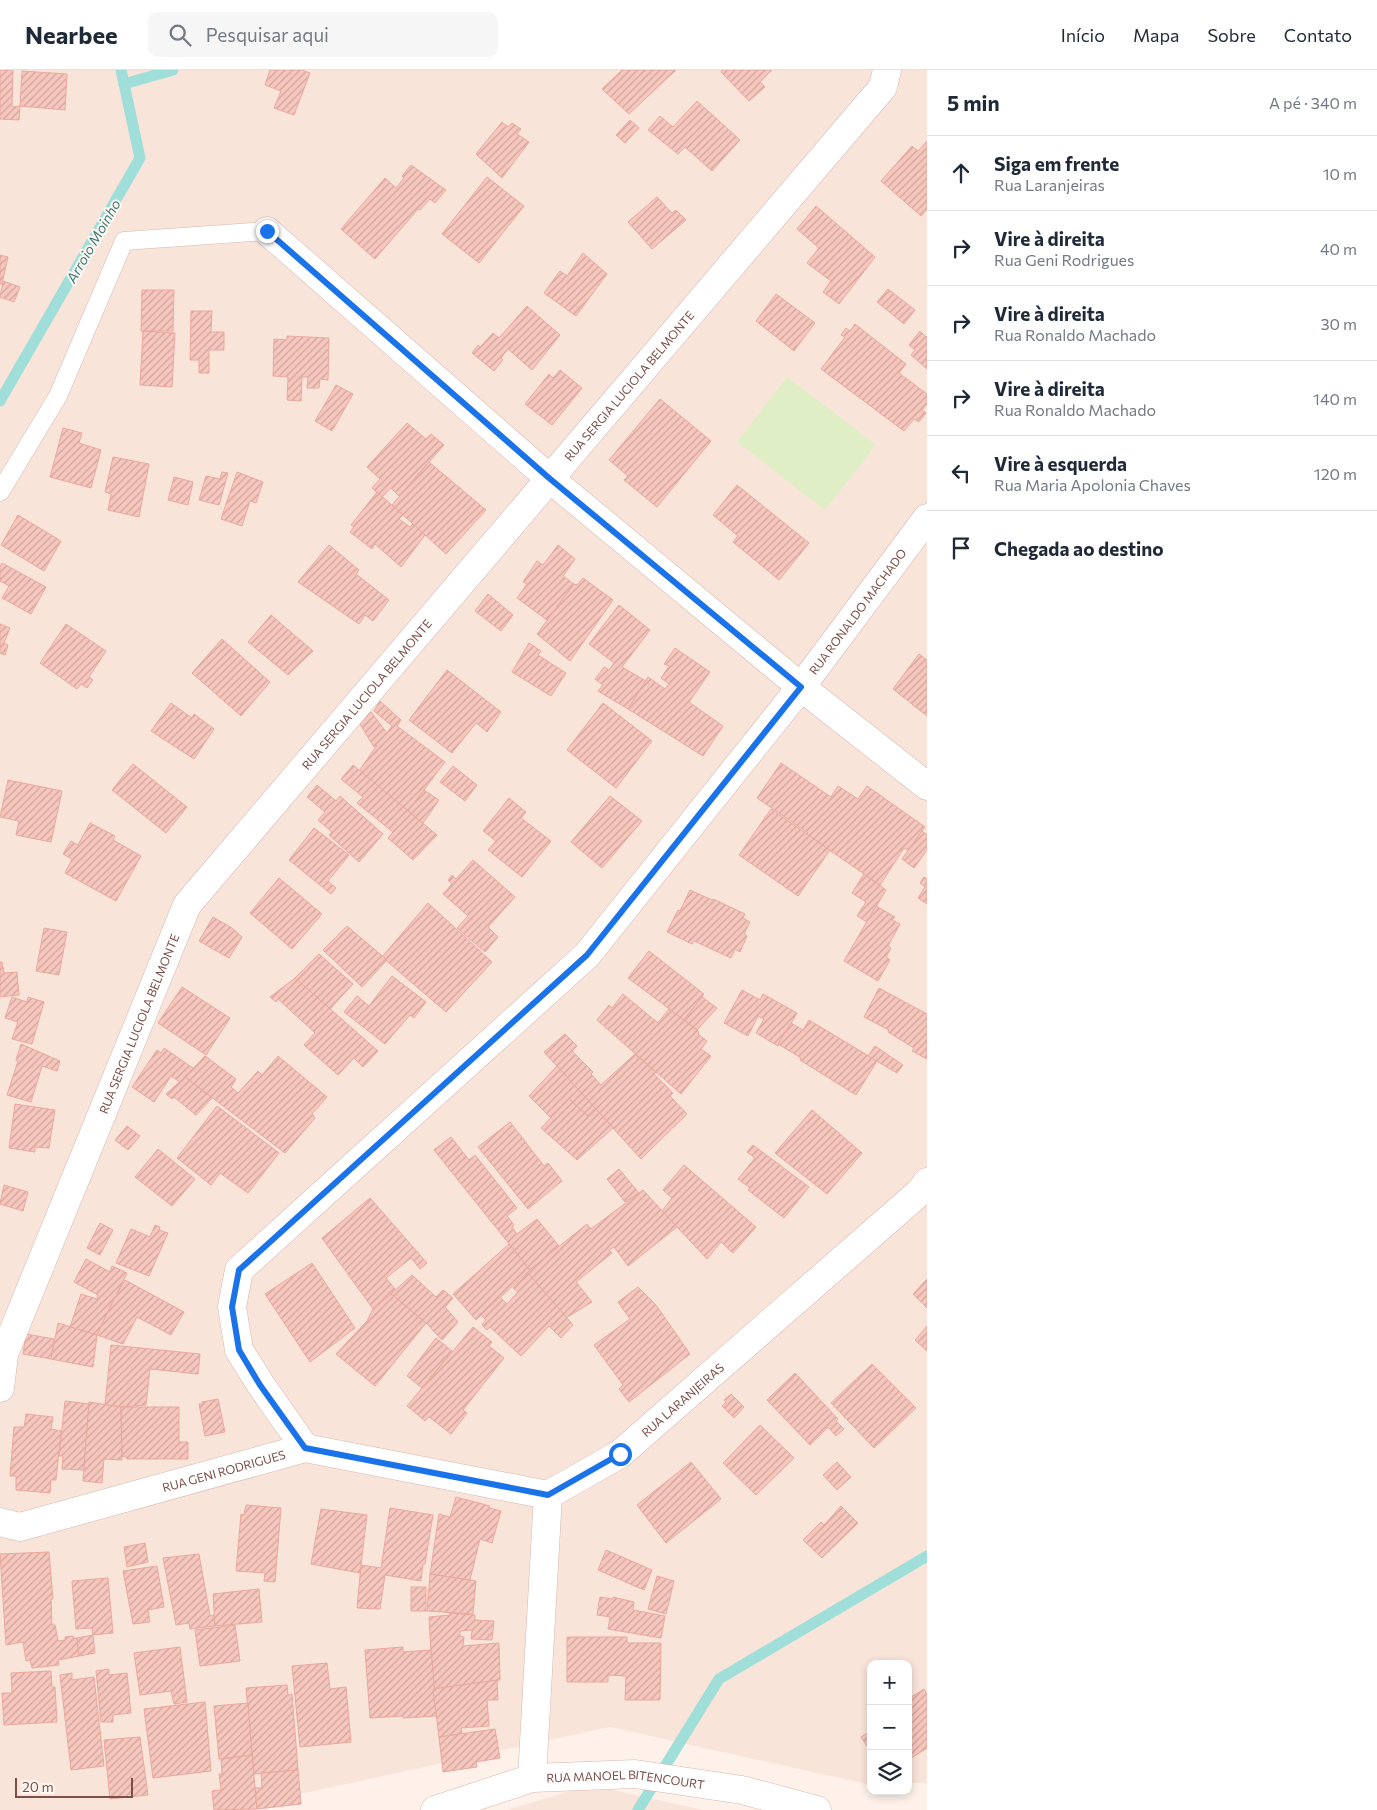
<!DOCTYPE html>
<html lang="pt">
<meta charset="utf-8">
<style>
:root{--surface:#fff;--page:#f6f6f7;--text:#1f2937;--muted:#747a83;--line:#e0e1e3}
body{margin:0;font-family:Commissioner,sans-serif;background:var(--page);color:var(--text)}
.controls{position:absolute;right:15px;bottom:15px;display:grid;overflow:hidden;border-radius:10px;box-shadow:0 2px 8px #0003}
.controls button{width:45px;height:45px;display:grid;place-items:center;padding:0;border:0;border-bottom:1px solid var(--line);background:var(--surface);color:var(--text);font:25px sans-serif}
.scale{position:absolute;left:15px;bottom:12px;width:118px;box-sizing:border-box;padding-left:5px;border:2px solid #7d4f49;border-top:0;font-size:14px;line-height:18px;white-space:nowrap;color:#7d4f49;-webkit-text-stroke:4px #fff7f2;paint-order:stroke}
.stop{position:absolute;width:15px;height:15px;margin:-11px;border:4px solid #1a73e8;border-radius:50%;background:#fff}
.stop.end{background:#1a73e8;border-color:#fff;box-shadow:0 1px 5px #0008}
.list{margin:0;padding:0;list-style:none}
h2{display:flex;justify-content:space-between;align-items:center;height:65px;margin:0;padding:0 20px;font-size:21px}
h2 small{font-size:16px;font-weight:400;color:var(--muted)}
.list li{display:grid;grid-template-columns:32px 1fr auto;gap:15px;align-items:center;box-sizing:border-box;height:75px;padding:0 20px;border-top:1px solid var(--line)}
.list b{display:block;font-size:19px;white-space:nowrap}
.list p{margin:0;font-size:16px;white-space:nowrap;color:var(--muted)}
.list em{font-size:16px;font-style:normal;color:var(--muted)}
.icon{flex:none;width:28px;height:28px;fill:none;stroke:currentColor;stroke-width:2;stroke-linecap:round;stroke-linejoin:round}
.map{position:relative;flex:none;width:927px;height:1740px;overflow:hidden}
header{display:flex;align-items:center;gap:30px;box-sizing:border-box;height:70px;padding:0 25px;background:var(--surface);border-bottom:1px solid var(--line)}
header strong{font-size:24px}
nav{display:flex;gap:28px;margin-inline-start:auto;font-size:18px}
.search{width:350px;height:45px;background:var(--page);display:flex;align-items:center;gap:12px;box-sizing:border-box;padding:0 18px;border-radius:10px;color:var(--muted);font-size:19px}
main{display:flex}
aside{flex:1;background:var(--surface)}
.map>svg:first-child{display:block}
</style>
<header>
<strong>Nearbee</strong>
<div class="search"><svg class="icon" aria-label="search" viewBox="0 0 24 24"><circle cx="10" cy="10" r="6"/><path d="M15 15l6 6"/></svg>Pesquisar aqui</div>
<nav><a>Início</a><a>Mapa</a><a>Sobre</a><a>Contato</a></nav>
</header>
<main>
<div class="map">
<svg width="927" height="1740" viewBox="0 0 927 1740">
<defs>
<pattern id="building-hatch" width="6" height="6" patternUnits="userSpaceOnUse" patternTransform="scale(1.25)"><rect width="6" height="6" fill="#f7c7be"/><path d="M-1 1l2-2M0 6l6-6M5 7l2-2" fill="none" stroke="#cda49c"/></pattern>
</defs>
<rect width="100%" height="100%" fill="#fef1e9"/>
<g fill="#f9e4da">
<path d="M0 0H927V1713H908V1594H871V1715L610 1657 226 1740H0Z"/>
<path d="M590 1715 703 1740H507Z"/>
</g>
<path fill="#e0eec5" d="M787 307 876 375 825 440 737 372Z"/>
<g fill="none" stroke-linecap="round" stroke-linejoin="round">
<g stroke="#a0ded9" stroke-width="11">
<path d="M124 14 173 0"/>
<path d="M0 331 140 88 121 0"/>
<path d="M638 1740 719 1609 927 1486"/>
</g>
</g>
<g fill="url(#building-hatch)" stroke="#eba89d">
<path d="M0 0H13L12 37 20 36 19 50 0 49Z"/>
<path d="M270 0H302L310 3 294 45 274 38 281 21 265 15Z"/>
<path d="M622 0H676L629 44 602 19Z"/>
<path d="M722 0H772L760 12 765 17 749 31 721 2Z"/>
<path d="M22 1 67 4 65 40 20 36Z"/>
<path d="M697 31 740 70 712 101 685 77 678 84 648 60 660 46 673 57Z"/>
<path d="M630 50 639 58 625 73 616 65Z"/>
<path d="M502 52 508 57 512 53 521 59 517 64 529 72 502 108 476 84Z"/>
<path d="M927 71V139L921 146 881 111 912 76 918 81Z"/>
<path d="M411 95 446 120 435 133 430 129 420 140 418 139 375 189 341 159 385 108 396 118 404 108 402 106Z"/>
<path d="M487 107 524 136 479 193 442 164Z"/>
<path d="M657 127 672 143 676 140 686 150 652 179 628 152Z"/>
<path d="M816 136 875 187 839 234 823 222 831 211 807 193 819 178 797 159Z"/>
<path d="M583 183 607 204 576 246 544 223 560 201 567 206Z"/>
<path d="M0 185 8 187 2 214H0Z"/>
<path d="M3 211 20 217 14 232 0 227Z"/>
<path d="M888 219 915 240 904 254 877 232Z"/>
<path d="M142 220H174L173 261H141Z"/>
<path d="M776 224 815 253 794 281 756 251Z"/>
<path d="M527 236 560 265 532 300 508 279 501 288 503 290 494 301 472 283 478 275 480 277 493 263 499 268Z"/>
<path d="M191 241H212L211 262H224V280H209V303H199V290H190Z"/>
<path d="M855 254 906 294 899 303 927 324V334L922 340 926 343 919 352 914 349 904 361 821 299 845 267 841 265 846 258 850 261Z"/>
<path d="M143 261 175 263 172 317 140 315Z"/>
<path d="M920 261 926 267 927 266V299L911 285 915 280 909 275Z"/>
<path d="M287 266 329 268 328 310 320 309 319 318H307L308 307H302L301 331 287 330 288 307 273 306 274 269 287 270Z"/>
<path d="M560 300 582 318 552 355 525 334 549 304 553 308Z"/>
<path d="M336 315 353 324 332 361 315 351Z"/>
<path d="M660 329 711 371 657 437 624 410 628 406 609 390Z"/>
<path d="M407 353 426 369 431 364 444 375 399 426 391 418 382 427 372 418 380 409 367 397Z"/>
<path d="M63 358 82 363 79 373 101 380 91 418 50 407Z"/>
<path d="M113 387 149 394 139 447 108 440 111 424 105 422Z"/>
<path d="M429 392 486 440 446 484 392 435Z"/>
<path d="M222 402 228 403 219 435 199 430 206 406 220 409Z"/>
<path d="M237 402 263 412 256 433 250 431 242 456 221 449Z"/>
<path d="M174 407 193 412 188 435 168 430Z"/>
<path d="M737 415 809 473 779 510 733 472 738 466 713 445Z"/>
<path d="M377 422 403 445 399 449 410 457 413 454 425 465 401 497 375 474 372 479 350 462 354 457 351 455Z"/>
<path d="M18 445 61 471 44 501 1 475Z"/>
<path d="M329 475 359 500 356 504 389 530 373 551 365 545 359 554 298 512Z"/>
<path d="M558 475 575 489 563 506 574 514 547 550 517 528 527 514 523 512 537 491 543 495Z"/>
<path d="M2 493 46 517 31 544 2 528 9 516 0 511V497Z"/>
<path d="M583 508 613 530 570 591 537 564 574 514 577 515Z"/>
<path d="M488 524 513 545 501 561 475 541Z"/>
<path d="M619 535 650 560 622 597 646 611 628 639 598 621 603 615 595 609 604 597 609 600 614 593 589 574Z"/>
<path d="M271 545 313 581 288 605 248 572Z"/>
<path d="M0 554 10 558 4 573 8 575 5 585 0 583Z"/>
<path d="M66 554 106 581 89 607 93 610 87 618 81 614 77 619 40 593Z"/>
<path d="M222 569 270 612 241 646 192 603Z"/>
<path d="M529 573 541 581 538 585 566 603 551 626 512 602Z"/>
<path d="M675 578 710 602 689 632 723 656 703 686 628 639 648 607 665 619 669 614 661 608 669 596 664 594Z"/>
<path d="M919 584 927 590V646L893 619Z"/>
<path d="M447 600 501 642 487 662 476 653 452 683 409 650Z"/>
<path d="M380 631 401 650 397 656 445 692 408 741 359 701 377 675 374 677 358 651 371 642 387 663 392 656 374 641Z"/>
<path d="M171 633 192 648 194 644 214 659 194 689 151 661Z"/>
<path d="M603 633 652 671 616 718 567 680Z"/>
<path d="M781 693 831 727 838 716 858 729 867 716 925 757 908 780 904 778 880 815 806 764 808 763 757 728Z"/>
<path d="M133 694 187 737 166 763 112 720Z"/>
<path d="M353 695 437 765 413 790 388 768 393 762 357 733 363 727 341 709Z"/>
<path d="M453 696 477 715 465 731 440 712Z"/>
<path d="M8 710 62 721 51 772 16 765 19 751 0 747Z"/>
<path d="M317 715 336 731 340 726 383 764 359 792 329 765 332 762 318 750 325 742 307 727Z"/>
<path d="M424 720 439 730 423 753 408 741Z"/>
<path d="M610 726 642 751 602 798 571 772Z"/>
<path d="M509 728 526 742 521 748 551 771 522 807 488 780 496 771 483 761Z"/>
<path d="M771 739 830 780 798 826 739 785Z"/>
<path d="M90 753 115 766 113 770 141 786 116 831 65 803 72 789 63 784 71 771 78 775Z"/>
<path d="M314 758 349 785 328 811 336 818 331 824 289 790Z"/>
<path d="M922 761 927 765V780L914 798 902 789Z"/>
<path d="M473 790 515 827 488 857 498 867 485 882 457 858 468 846 443 824 452 814 448 810 452 805 456 809Z"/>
<path d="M864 804 886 820 867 852 857 846 866 832 852 823Z"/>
<path d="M924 807 927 809V834L918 828 925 817 920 813Z"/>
<path d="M279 808 322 844 292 879 250 843Z"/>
<path d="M690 820 712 830 713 829 745 844 743 848 750 852 744 864 747 866 740 882 735 879 731 888 694 871 692 874 667 862 678 840 680 841Z"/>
<path d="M428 833 492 892 446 942 382 887Z"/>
<path d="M876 836 895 847 892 850 900 854 888 876 891 878 886 887 890 890 878 911 844 891Z"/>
<path d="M213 847 232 858 242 867 229 888 199 871Z"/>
<path d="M347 856 387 890 362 917 323 880Z"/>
<path d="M44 858 67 862 59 905 36 901Z"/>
<path d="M649 881 704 924 684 950 628 908Z"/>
<path d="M319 884 353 914 330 939 295 908Z"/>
<path d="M0 892H2L4 903 17 902 19 925 0 927Z"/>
<path d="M392 906 426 932 414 948 410 945 385 974 344 942 357 926 369 936Z"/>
<path d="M295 908 378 981 363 997 354 988 338 1005 304 975 315 963 278 929 276 932 270 927Z"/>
<path d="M182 917 230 948 206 985 158 953Z"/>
<path d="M879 918 927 944V989L912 981 914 978 888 962 889 960 864 947Z"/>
<path d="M742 920 760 930 763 924 797 943 778 976 756 963 764 949 758 946 748 966 724 953Z"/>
<path d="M623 924 658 953 669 939 697 960 699 962 698 964 707 971 701 979 711 986 681 1024 597 950 609 935 612 938Z"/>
<path d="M12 927 27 932 28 927 44 932 32 974 12 969 18 952 5 948Z"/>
<path d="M702 927 717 938 697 960 684 950Z"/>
<path d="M809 950 877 991 856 1025 800 990 801 988 778 974 791 953 803 960Z"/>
<path d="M565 964 577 976 572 981 593 1002 591 1004 601 1015 635 984 656 1002 654 1004 673 1023 670 1026 687 1044 641 1089 544 982Z"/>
<path d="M21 974 60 991 57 1001 42 996 31 1032 7 1025 18 991 16 990Z"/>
<path d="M875 976 903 995 897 1003 868 986Z"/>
<path d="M164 978 193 998 180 1012 171 1006 154 1032 132 1017 157 980 161 983Z"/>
<path d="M205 986 236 1009 231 1017 238 1023 258 1001 262 1005 278 986 327 1027 312 1044 315 1048 285 1083 185 1007Z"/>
<path d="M557 996 595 1038 588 1046 569 1029 551 1048 529 1026Z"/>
<path d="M185 1007 212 1028 196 1045 174 1027 172 1029 166 1024Z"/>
<path d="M569 1029 588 1046 595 1038 613 1058 577 1090 541 1058Z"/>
<path d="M15 1034 55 1040 49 1078 35 1077V1082L9 1078Z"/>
<path d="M217 1036 279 1083 248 1123 220 1103 211 1115 177 1088Z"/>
<path d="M812 1040 862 1083 827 1124 775 1083Z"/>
<path d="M510 1052 544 1096 548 1093 562 1111 528 1139 478 1077Z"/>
<path d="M127 1056 140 1066 128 1080 115 1070Z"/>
<path d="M451 1067 469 1090 475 1085 517 1138 507 1146 514 1155 512 1157 517 1164 537 1149 559 1176 530 1200 434 1080Z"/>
<path d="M753 1075 809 1117 784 1148 748 1120 750 1118 738 1109 755 1088 747 1082Z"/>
<path d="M158 1079 195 1109 172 1136 135 1107Z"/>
<path d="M684 1095 756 1157 733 1183 721 1172 707 1189 662 1141 672 1128 663 1120Z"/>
<path d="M619 1099 639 1123 625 1132 607 1109Z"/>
<path d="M4 1115 28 1122 23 1141 0 1134Z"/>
<path d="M643 1120 677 1157 628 1196 614 1177 609 1180 612 1183 576 1212 592 1232 566 1248 527 1202 587 1154 591 1159Z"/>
<path d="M370 1128 427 1193 420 1199 411 1188 386 1208 395 1219 373 1239 322 1168Z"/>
<path d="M100 1153 113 1160 100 1185 87 1178Z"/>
<path d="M155 1155 160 1157 159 1160 168 1163 149 1206 116 1193 131 1159 150 1167Z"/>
<path d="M509 1174 530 1200 476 1250 453 1224Z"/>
<path d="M86 1189 110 1202 112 1196 127 1203 97 1265 70 1257 81 1224 97 1229 98 1225 74 1212Z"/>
<path d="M312 1193 355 1258 310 1292 265 1224Z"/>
<path d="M528 1203 573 1255 561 1268 549 1256 521 1286 490 1257 487 1260 482 1255 486 1250 481 1245 500 1227 507 1234 518 1222 513 1218Z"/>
<path d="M412 1205 436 1227 443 1220 453 1228 445 1237 458 1252 442 1270 426 1253 391 1224Z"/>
<path d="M927 1209V1238L913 1224Z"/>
<path d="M125 1210 184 1242 171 1265 137 1247 123 1274 97 1265 112 1233Z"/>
<path d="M638 1217 656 1235 690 1284 629 1332 619 1319 623 1315 594 1275 630 1249 618 1232Z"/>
<path d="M391 1224 426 1253 375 1316 336 1284 367 1251 373 1239Z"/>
<path d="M58 1253 97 1265 93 1297 51 1289Z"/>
<path d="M927 1256V1281L915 1270Z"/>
<path d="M473 1257 492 1272 489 1276 504 1288 463 1340 467 1343 451 1364 429 1347 425 1351 407 1336Z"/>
<path d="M26 1264 54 1269 51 1289 23 1284Z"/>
<path d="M436 1268 452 1281 422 1318 407 1306Z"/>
<path d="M111 1275 200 1284 198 1304 150 1299 146 1335 121 1337 105 1335Z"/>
<path d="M872 1294 916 1338 874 1378 831 1333Z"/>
<path d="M795 1303 838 1349 836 1351 844 1359 836 1366 828 1357 810 1375 767 1330Z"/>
<path d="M731 1324 744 1337 734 1348 722 1336 726 1332 724 1330Z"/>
<path d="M218 1329 225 1362 205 1366 199 1334H203L202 1332Z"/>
<path d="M65 1331 89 1334 84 1400 62 1399 63 1386H59Z"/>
<path d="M89 1332 121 1337 122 1390 104 1389 102 1413 83 1411Z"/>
<path d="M121 1337H179V1372H188V1389H127L126 1387 122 1386Z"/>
<path d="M26 1344 53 1347 51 1359 61 1361 56 1410H51L50 1423 16 1420V1406H10L14 1357H24Z"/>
<path d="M760 1355 794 1388 756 1425 723 1393Z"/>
<path d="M691 1392 721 1429 666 1473 637 1435Z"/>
<path d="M837 1392 851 1407 837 1420 823 1405Z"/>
<path d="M456 1427 490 1436 489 1438 501 1441 492 1473 480 1469 470 1510 430 1504 439 1444 450 1447Z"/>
<path d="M246 1435 281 1438 275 1512 264 1511 265 1503 236 1501 241 1444 244 1445Z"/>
<path d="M841 1436 858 1453 822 1488 803 1470 821 1452 824 1455Z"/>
<path d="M390 1438 433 1445 425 1494H423L421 1511 385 1505 380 1539 357 1538 361 1495 381 1498Z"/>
<path d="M321 1439 367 1445 360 1503 311 1494Z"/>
<path d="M145 1473 148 1492 127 1497 124 1477Z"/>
<path d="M606 1480 652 1500 644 1520 598 1500Z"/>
<path d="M49 1482 53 1529H51L52 1555H55L58 1571 65 1570V1567L73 1566V1568H77L79 1586 58 1590 59 1595 32 1598 30 1590 26 1591 23 1572 6 1575 0 1484Z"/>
<path d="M199 1484 210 1546 214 1545 215 1556 190 1559 189 1553 176 1555 163 1488Z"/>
<path d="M157 1496 164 1537 148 1540 150 1552 133 1554 123 1501Z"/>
<path d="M430 1504 476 1511 473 1544 427 1541Z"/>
<path d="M657 1506 674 1511 666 1544 648 1539Z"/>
<path d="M108 1508 113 1563 93 1565 92 1558 76 1559 72 1511Z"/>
<rect x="411" y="1517" width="15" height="24"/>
<path d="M259 1519 262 1552 215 1556 213 1524Z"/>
<path d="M600 1527 613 1529V1527L634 1532 633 1540 665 1546 661 1568 608 1559 610 1547 597 1545Z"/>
<path d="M450 1543 475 1545V1550L494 1551 492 1570 471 1569 472 1560 460 1561V1566L464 1567 463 1576 499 1573 500 1610 433 1619 429 1547 450 1545Z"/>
<path d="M235 1555 240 1591 200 1596 195 1560Z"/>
<path d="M93 1565 95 1583 79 1586 77 1568Z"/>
<path d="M567 1567H627V1573H661L660 1630H625L626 1606 608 1605V1612H567Z"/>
<path d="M180 1577 187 1632 174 1634 171 1621 140 1625 134 1583Z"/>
<path d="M403 1577V1582L431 1580 437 1646 403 1648V1646L370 1648 365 1580Z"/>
<path d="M327 1593 330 1619 346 1617 351 1672 300 1677 292 1596Z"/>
<path d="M109 1599V1605L127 1603 131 1643 113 1645V1652H101L96 1601Z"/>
<path d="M51 1601 52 1617H55L57 1652 4 1655 2 1623H12L11 1603Z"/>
<path d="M72 1603V1610L94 1607 104 1696 71 1700 60 1605Z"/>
<path d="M497 1610 498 1630H487L489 1656 461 1658 462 1664 439 1667 433 1619Z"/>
<path d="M287 1615 288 1625 292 1624 298 1700 254 1704 246 1618Z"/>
<path d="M924 1619 927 1624V1678L908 1690V1629Z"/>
<path d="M205 1632 211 1701 153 1708 144 1639Z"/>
<path d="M248 1633 252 1685 219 1689 214 1636Z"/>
<path d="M495 1659 500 1688 476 1692 477 1697 443 1702 439 1667Z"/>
<path d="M871 1661V1682L861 1667Z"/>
<path d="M140 1667 148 1725 110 1729 104 1670Z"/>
<path d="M252 1685 257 1739 214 1740 212 1721 221 1720 219 1704H222L221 1689Z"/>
<path d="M298 1700 301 1734 257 1739 255 1718H262L261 1703Z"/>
</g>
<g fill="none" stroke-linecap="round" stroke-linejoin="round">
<defs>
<path id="service" d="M0 422 58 326 124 171 267 161"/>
<g id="minor">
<path d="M267 161 549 408 801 617 927 716"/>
<path id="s1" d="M0 1318 4 1284 187 835 883 17 887 0"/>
<path id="s2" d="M305 1378 261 1315 239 1280 232 1237 239 1200 587 885 801 617 927 448"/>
<path id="s3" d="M0 1452 20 1457 305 1378 548 1425"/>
<path id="s4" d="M532 1708 548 1425 620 1384 921 1121 927 1112"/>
<path id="s5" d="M435 1740 532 1708 635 1704 742 1720 817 1740"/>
</g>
</defs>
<use href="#service" stroke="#d5b7b0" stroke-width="19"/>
<use href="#minor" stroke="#d5b7b0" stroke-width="29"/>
<use href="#service" stroke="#fff" stroke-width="18"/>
<use href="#minor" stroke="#fff" stroke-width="28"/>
</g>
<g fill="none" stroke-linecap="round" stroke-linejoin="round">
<path stroke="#1a73e8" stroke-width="6" d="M267 161 549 408 801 617 587 885 239 1200 232 1237 239 1280 260 1315 305 1378 548 1425 620 1384"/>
</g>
<g text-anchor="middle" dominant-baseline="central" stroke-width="4" stroke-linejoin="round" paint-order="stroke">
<g font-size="12" fill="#7d4f49" stroke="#fff7f2">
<text stroke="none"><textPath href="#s1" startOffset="1201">RUA SERGIA LUCIOLA BELMONTE</textPath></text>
<text stroke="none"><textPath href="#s2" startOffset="1106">RUA RONALDO MACHADO</textPath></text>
<text stroke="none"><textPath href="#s1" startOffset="796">RUA SERGIA LUCIOLA BELMONTE</textPath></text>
<text stroke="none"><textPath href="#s1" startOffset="391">RUA SERGIA LUCIOLA BELMONTE</textPath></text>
<text stroke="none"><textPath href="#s4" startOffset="449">RUA LARANJEIRAS</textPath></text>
<text stroke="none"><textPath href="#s3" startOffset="232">RUA GENI RODRIGUES</textPath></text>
<text stroke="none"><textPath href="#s5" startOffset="196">RUA MANOEL BITENCOURT</textPath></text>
</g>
<g font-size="14" font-style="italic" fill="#387b76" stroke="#fff7f2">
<text transform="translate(93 171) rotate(-60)">Arroio Moinho</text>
</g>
</g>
</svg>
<div class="controls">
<button>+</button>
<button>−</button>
<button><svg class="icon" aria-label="layers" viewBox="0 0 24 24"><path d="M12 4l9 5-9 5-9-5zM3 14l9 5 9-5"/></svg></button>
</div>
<div class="scale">20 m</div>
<div class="stop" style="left:620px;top:1384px"></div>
<div class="stop end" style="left:267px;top:161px"></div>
</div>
<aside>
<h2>5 min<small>A pé · 340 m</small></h2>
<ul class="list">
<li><svg class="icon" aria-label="ahead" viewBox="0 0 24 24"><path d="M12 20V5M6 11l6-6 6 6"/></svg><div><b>Siga em frente</b><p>Rua Laranjeiras</p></div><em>10 m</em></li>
<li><svg class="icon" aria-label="right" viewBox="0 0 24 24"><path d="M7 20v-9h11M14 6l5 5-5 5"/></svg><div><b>Vire à direita</b><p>Rua Geni Rodrigues</p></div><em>40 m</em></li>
<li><svg class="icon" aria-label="right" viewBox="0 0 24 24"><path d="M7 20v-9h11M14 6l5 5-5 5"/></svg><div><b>Vire à direita</b><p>Rua Ronaldo Machado</p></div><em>30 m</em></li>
<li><svg class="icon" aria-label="right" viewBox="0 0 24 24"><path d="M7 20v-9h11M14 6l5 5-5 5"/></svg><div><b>Vire à direita</b><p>Rua Ronaldo Machado</p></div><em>140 m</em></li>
<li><svg class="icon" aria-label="left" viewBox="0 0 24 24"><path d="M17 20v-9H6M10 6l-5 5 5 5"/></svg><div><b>Vire à esquerda</b><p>Rua Maria Apolonia Chaves</p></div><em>120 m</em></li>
<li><svg class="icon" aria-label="arrive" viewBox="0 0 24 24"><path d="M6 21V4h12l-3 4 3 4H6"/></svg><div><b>Chegada ao destino</b></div></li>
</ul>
</aside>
</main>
